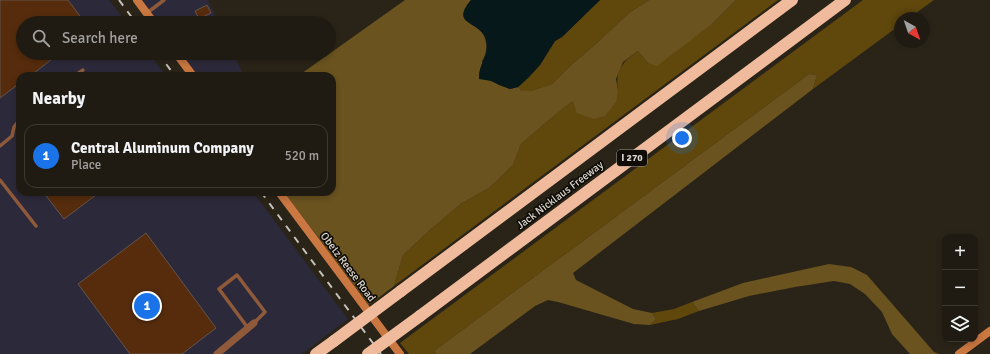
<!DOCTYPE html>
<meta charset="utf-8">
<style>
:root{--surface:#201b12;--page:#2d2820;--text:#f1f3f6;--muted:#a2a19f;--line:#3d3932;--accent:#1a73e8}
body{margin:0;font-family:Signika,sans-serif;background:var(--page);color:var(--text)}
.controls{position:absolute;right:12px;bottom:12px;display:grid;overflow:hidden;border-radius:8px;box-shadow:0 2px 6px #0003}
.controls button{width:36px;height:36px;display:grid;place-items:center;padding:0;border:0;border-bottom:1px solid var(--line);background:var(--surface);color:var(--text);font:20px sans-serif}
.compass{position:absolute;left:894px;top:12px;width:36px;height:36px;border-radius:50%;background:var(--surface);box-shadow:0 2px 6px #0003;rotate:140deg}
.you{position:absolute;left:682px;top:138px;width:14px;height:14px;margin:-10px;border:3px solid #fff;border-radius:50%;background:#1a73e8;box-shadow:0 0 0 6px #1a73e833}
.badge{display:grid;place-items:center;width:26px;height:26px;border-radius:50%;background:var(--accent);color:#fff;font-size:13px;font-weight:700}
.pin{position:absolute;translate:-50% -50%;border:2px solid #fff;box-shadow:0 1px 4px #0006}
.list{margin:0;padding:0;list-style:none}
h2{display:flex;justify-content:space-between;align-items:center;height:52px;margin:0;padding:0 16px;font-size:17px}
h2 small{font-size:13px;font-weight:400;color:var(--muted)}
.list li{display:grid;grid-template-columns:26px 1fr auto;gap:12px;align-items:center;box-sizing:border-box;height:64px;margin:0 8px 8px;padding:0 8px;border:1px solid var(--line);border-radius:12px}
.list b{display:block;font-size:15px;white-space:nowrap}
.list p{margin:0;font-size:13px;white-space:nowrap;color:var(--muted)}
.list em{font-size:13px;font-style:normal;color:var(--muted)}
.icon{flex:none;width:22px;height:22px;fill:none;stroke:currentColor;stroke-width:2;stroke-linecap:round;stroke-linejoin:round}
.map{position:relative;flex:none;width:990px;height:354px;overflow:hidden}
.search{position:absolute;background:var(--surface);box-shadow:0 2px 6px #0003;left:16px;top:16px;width:320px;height:44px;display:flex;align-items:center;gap:10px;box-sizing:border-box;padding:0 14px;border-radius:22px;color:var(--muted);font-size:15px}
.panel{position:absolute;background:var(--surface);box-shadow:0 2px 6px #0003;left:16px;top:72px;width:320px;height:124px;border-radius:12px}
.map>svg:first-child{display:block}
</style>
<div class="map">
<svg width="990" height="354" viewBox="0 0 990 354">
<rect width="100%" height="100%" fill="#2a2418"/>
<g fill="#2c293a">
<path d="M0 0H109L127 23H23V53H149L166 76H20V192H253L348 319 302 354H0Z"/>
<path d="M142 0H208L219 23H159Z"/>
<path d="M181 53H233L244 76H198Z"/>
</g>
<g fill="#60480d">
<path d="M600 0H649L629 13 597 43 569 67 552 84 531 91H522L518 87 528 78 540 65 555 41 562 37Z"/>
<path d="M736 0H778L394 286 403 255 430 230 462 203 489 188 513 165 521 144 550 119 573 101 618 91C615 69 622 63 638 51L648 63 713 23Z"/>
<path d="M863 0H934L909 18H900V25L813 89 817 75 809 74 434 351 436 354H409L400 343Z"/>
<path d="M692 302 699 311 678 319 650 325 656 319 652 313 674 309Z"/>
</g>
<g fill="#6a531f">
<path d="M405 0H471L467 5 472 25C487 30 490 49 482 61L488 80 510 89 518 87 522 91H531L552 84 569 67 597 43 629 13 649 0H736L713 23 657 66 648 63 638 51 623 62 616 79 618 91 616 102 605 116 594 119 577 113 573 101 550 119 521 144 513 165 489 188 462 203 430 230 403 255 394 286 369 305 284 192H332V76H298Z"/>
<path d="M809 74 817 75 813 89 573 273 576 280 633 309 652 313 656 319 650 325 634 324 558 302 548 300 535 306 470 354H436L434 351Z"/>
<path d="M829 264 851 267 867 275 934 352 939 354H910L892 334 882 312 865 294 850 284 834 281 795 287 749 296 699 311 692 302 743 283Z"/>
</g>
<path fill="#061819" d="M471 0H600L562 37 555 41 540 65 528 78 518 87 510 89 499 85 492 81 479 79C478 62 492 55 485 37 477 20 450 25 471 0Z"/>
<g fill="#562c0d" stroke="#63554d">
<path d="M0 0H68L85 23H23V53H60L30 76H20V83L0 98Z"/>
<path d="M207 5 211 13 199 19 195 11Z"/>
<path d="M43 192H100L64 219Z"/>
<path d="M146 233 216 328 182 354H130L78 284Z"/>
</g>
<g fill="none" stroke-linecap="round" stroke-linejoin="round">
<g stroke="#8e5a3a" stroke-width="3.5">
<path d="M147 13 164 0"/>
<path d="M74 76 83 70"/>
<path d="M0 146 12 136 14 127 20 119"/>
<path d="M0 180 36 226"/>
<path d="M248 328 219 289 237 275 265 312 254 323"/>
</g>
<path stroke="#8e5a3a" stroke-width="7" d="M217 354 254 323"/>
<g stroke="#ca7741" stroke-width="8">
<path d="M137 0 154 23"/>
<path d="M176 53 193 76"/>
<path d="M279 192 400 354"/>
<path d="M959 354 990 331"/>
</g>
<g stroke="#f0bb9c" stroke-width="12">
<path d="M401 291 792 0"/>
<path d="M420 316 845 0"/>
<path d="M316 354 334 341"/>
</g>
<g stroke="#c6c2ba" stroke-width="2" stroke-dasharray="7 7" stroke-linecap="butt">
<path d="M119 0 136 23"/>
<path d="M158 53 175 76"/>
<path d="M261 192 381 354"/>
</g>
<g stroke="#f0bb9c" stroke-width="12">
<path d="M334 341 401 291"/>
<path d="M368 354 420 316"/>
</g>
</g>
<g text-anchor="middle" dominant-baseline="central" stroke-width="3.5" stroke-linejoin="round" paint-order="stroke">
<rect fill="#100d08" stroke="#9d9a93" stroke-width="1" x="617" y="150" width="30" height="16" rx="3"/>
<g font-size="10" font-weight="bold" fill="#dad6cf">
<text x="632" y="158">I 270</text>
</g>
<g font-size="11" fill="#dad6cf" stroke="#100d08">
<text transform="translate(560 195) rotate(-37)">Jack Nicklaus Freeway</text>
<text transform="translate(348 267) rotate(53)">Obetz Reese Road</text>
</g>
</g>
</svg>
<div class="controls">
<button>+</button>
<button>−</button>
<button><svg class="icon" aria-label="layers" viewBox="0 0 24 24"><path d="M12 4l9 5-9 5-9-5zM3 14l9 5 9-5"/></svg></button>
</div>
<svg class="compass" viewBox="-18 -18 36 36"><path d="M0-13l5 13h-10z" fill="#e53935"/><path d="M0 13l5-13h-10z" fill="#a2a19f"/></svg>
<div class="you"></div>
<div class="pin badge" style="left:147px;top:306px">1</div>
<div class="search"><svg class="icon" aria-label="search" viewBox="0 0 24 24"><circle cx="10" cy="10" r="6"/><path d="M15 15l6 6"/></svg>Search here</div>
<section class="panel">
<h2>Nearby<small></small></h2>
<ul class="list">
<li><span class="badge">1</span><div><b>Central Aluminum Company</b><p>Place</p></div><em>520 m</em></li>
</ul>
</section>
</div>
